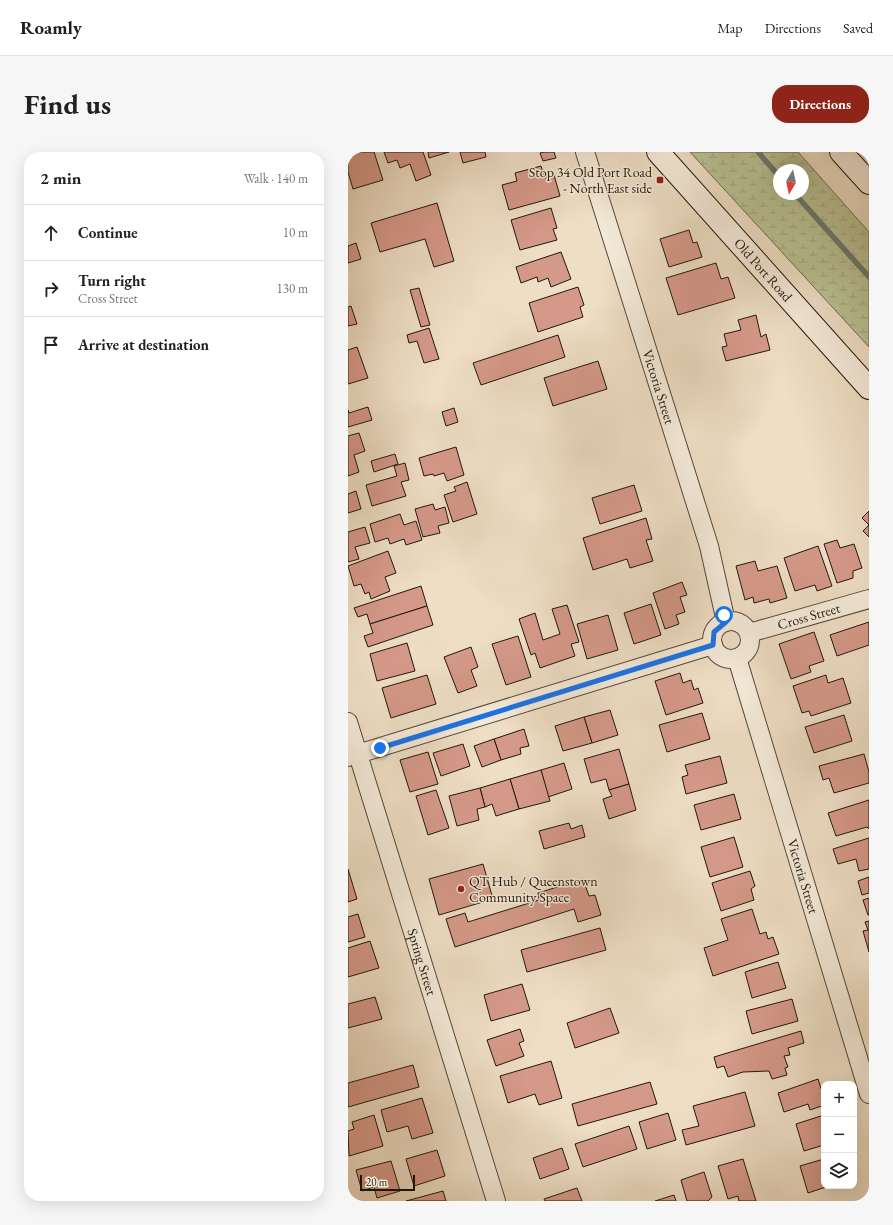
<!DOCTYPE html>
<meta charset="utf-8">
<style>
:root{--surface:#fff;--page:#f6f6f6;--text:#202124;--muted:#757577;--line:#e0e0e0;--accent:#8f2418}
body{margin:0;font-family:"EB Garamond",serif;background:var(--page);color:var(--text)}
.controls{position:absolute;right:12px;bottom:12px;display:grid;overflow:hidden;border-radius:8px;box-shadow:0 4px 16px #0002}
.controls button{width:36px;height:36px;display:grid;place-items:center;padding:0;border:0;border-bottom:1px solid var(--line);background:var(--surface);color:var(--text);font:20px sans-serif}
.compass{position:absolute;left:425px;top:12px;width:36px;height:36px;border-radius:50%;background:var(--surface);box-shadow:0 4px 16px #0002;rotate:189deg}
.scale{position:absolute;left:12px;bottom:10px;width:55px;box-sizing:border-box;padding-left:4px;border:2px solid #21170a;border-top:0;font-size:11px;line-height:14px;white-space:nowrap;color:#21170a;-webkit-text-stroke:3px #f4ead9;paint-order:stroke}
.stop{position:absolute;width:12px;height:12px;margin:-9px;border:3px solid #1a73e8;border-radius:50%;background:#fff}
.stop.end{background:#1a73e8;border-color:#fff;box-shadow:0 1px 4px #0008}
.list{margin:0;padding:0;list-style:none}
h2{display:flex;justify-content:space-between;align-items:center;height:52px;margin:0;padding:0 16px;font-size:17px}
h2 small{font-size:13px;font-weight:400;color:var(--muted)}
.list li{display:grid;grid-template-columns:26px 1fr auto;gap:12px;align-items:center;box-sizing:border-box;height:56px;padding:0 16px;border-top:1px solid var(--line)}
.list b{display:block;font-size:15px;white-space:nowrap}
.list p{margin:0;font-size:13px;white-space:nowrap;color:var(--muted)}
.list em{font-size:13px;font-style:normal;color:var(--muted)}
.icon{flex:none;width:22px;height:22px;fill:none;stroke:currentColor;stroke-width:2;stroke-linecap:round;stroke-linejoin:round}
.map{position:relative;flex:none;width:521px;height:1049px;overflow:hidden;border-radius:16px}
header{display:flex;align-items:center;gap:24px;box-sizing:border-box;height:56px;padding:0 20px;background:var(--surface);border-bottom:1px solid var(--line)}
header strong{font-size:19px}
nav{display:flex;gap:22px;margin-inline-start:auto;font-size:14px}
.intro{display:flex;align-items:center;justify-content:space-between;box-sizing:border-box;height:96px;padding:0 24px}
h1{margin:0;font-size:28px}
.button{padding:10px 18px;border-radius:16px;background:var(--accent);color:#fff;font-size:14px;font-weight:700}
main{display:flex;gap:24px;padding:0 24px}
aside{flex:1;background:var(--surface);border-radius:16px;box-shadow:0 4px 16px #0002}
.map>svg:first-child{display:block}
</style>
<header>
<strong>Roamly</strong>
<nav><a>Map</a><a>Directions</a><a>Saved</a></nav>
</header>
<div class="intro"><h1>Find us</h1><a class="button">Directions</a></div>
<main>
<aside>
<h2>2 min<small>Walk · 140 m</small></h2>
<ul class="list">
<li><svg class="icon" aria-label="ahead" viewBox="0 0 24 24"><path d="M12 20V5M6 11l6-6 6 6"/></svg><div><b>Continue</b></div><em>10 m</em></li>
<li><svg class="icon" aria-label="right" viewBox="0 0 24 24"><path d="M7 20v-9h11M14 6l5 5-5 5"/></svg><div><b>Turn right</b><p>Cross Street</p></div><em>130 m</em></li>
<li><svg class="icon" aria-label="arrive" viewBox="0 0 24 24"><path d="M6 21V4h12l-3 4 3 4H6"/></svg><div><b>Arrive at destination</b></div></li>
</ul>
</aside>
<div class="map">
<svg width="521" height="1049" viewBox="0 0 521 1049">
<defs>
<pattern id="wetland-marsh" width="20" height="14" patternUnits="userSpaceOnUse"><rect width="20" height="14" fill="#b9c195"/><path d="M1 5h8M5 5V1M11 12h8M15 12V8" fill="none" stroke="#9fa57f"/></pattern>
</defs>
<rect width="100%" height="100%" fill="#eedec5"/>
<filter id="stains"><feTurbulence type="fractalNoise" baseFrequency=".005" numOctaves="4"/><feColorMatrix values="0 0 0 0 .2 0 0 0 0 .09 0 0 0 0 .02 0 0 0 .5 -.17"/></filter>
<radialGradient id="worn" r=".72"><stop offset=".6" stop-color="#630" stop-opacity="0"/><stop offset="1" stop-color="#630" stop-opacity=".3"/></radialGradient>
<path fill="url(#wetland-marsh)" stroke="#6d6c50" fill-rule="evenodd" d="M342 0H450L521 80V195ZM431 18H455V42H431Z"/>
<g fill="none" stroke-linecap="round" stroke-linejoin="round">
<g stroke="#697a6f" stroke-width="5.5">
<path d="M410 0 431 24"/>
<path d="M447 42 521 125"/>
</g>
</g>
<g fill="#d59989" stroke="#21170a">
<path d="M0 0H26L35 28 5 37 0 20Z"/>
<path d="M36 0H75L83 23 68 29 62 12 52 16 49 8 40 11Z"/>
<path d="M80 0H101L81 6Z"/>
<path d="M112 0H137L138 5 115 11Z"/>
<path d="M196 0H206L208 6 195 9 192 1Z"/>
<path d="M193 14 197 26 206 23 212 44 161 58 154 33 169 29 167 21Z"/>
<path d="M89 51 106 109 86 115 77 87 32 100 23 71Z"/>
<path d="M203 56 209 76 205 77 209 88 172 98 163 68Z"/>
<path d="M341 78 345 91 349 90 354 105 321 115 312 87Z"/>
<path d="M8 91 13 107 0 111V94Z"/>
<path d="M213 100 223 127 203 135 200 126 190 130 189 125 173 131 168 115Z"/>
<path d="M368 111 373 127 380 125 387 146 330 163 318 126Z"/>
<path d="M230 135 236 153 232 155 235 165 190 180 181 151Z"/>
<path d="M71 136 82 173 73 175 62 138Z"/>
<path d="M3 154 9 172 0 174V155Z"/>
<path d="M408 163 413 185 418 182 422 198 378 209 374 195 379 194 376 182 393 178 390 168Z"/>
<path d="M81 176 91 207 76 211 69 189 61 191 59 183Z"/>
<path d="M210 183 217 205 133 233 125 211Z"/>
<path d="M9 195 20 226 0 232V198Z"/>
<path d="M250 209 259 237 205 254 196 226Z"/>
<path d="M20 255 24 268 0 275V258L1 261Z"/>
<path d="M106 256 110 270 98 274 94 260Z"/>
<path d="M11 281 17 299 6 303 11 320 0 324V284Z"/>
<path d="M108 295 116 323 99 329 96 321 86 324 85 322 76 324 71 306Z"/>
<path d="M47 302 50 312 26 320 23 309Z"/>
<path d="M57 311 61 328 53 330 58 344 24 354 18 333 49 324 46 314Z"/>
<path d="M119 330 129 362 105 370 96 343 108 339 106 335Z"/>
<path d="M286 333 294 359 252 372 244 346Z"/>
<path d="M8 339 13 357 0 361V342Z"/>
<path d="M85 352 87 358 97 355 101 371 90 374 92 381 75 385 67 357Z"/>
<path d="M521 359V385L515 379 521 373 514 366Z"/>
<path d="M52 362 56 373 68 369 74 388 58 393 56 387 42 392 40 386 27 390 22 372Z"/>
<path d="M298 366 304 387 298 388 305 409 282 416 279 407 245 418 235 386Z"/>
<path d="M17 375 22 391 7 395 11 407 0 410V380Z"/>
<path d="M489 388 492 396 506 392 514 416 505 419V426L489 431 476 392Z"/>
<path d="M470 394 484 434 469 439 467 433 447 439 436 406Z"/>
<path d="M40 399 48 421 37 425 42 439 23 447 21 440 17 442 13 432 6 434 0 414Z"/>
<path d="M407 409 410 419 429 414 439 446 422 451 421 447 406 451 405 445 397 448 388 414Z"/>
<path d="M334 430 339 443 332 445 337 460 328 463 331 472 317 477 305 441Z"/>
<path d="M73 434 79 454 22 472 19 462 10 465 6 456Z"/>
<path d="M303 452 313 483 286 492 276 461Z"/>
<path d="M219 453 231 490 223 492 227 504 192 516 187 501 183 503 171 467 187 461 195 488 212 482 204 457Z"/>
<path d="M79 454 85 473 20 495 16 484 25 481 22 472Z"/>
<path d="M260 463 270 498 239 507 229 472Z"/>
<path d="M521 470V493L489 504 482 483Z"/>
<path d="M466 480 476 509 461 514 463 520 443 527 431 492Z"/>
<path d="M170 484 183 525 158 533 144 492Z"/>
<path d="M59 491 67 519 29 529 22 502Z"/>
<path d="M123 495 130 515 123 518 129 534 110 541 96 505Z"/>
<path d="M332 521 335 531 343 528 346 538 350 536 355 551 318 563 307 529Z"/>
<path d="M79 523 88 552 43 566 34 536Z"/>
<path d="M478 523 480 531 495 526 503 551 463 564 461 559 454 561 445 534Z"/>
<path d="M262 558 270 583 244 591 236 565Z"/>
<path d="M354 561 362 587 319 600 311 573Z"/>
<path d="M496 563 504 589 466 601 457 575Z"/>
<path d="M236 565 244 591 215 599 207 574Z"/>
<path d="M176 577 181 594 172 596 173 602 153 608 146 587Z"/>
<path d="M146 587 153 608 134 615 126 594Z"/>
<path d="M115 592 122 614 93 624 85 601Z"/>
<path d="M271 597 281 632 261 638 258 627 243 631 236 607Z"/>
<path d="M80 600 90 632 62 640 52 608Z"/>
<path d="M516 602 521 620V631L486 641 481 626 475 628 471 614Z"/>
<path d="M372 604 379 631 338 642 334 625 340 623 337 613Z"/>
<path d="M216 611 224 637 200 645 193 618Z"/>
<path d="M193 618 202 649 171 657 162 627Z"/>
<path d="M162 627 171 657 148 664 144 652 137 655 132 636Z"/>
<path d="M281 632 288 658 261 667 255 647 264 644 261 638Z"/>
<path d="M132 636 137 655 129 657 131 668 109 674 101 644Z"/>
<path d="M88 638 101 676 80 683 68 644Z"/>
<path d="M386 642 393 667 353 678 346 653Z"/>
<path d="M521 648V677L519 675 488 684 480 661Z"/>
<path d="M221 671 223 677 234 673 237 685 196 697 191 679Z"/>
<path d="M386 685 395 715 362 725 353 695Z"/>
<path d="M521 686V717L511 719 508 707 490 712 485 697Z"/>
<path d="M135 712 145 747 91 763 81 727Z"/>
<path d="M0 717 9 747 0 750Z"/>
<path d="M402 719 407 734 403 737 406 748 373 759 364 731Z"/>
<path d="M521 725V741L514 743 510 729Z"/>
<path d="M235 727 241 744 247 743 253 763 230 770 226 757 107 795 98 767 117 761 120 770 191 748 190 741Z"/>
<path d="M521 746V763H520L515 748Z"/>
<path d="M404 757 412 782 418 780 420 787 425 785 431 802 365 824 356 796 380 788 373 767Z"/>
<path d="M10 762 17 785 0 790V765Z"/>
<path d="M521 769V800L515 779 520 778 517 770Z"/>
<path d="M252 776 258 798 179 820 173 798Z"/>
<path d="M22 789 31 816 0 825V796Z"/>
<path d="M430 810 438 836 404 846 397 820Z"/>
<path d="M174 832 182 858 143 869 136 843Z"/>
<path d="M27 845 34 867 0 876V852Z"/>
<path d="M444 847 450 869 404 882 398 859Z"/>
<path d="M262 856 271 881 227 896 219 871Z"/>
<path d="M172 877 176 889 171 891 176 904 148 914 139 888Z"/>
<path d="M453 879 456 891 440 896 442 903 436 904 440 915 437 916 439 923 424 927 421 919 395 920 380 925 376 914 369 916 366 905Z"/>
<path d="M203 909 214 946 191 953 187 942 160 951 152 924Z"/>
<path d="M65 913 71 935 0 955V931Z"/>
<path d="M470 927 476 946V953L462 958 460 952 436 960 430 941Z"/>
<path d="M302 930 309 952 230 974 224 952Z"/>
<path d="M397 940 407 974 338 993 334 978 351 974 345 954Z"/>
<path d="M74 946 85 981 64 987 60 974 39 980 33 958Z"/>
<path d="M320 961 328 988 299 997 291 970Z"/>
<path d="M26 963 35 994 1 1004 0 979 6 977 4 970Z"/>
<path d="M476 963V993L456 999 448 972Z"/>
<path d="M281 974 289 997 235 1015 227 992Z"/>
<path d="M214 996 221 1017 192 1027 185 1006Z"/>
<path d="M89 998 97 1024 66 1034 58 1007Z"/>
<path d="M395 1007 408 1049H391L390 1044 380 1047 370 1014Z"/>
<path d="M476 1007V1034H481L460 1041 452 1014Z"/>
<path d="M43 1009 52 1039 29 1046 26 1035 14 1039 8 1018Z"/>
<path d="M356 1020 364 1045 360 1049H339L333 1028Z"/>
<path d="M229 1036 234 1049H197L196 1047Z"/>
<path d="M95 1039 98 1049H58Z"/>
<path d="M326 1043 328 1049H307Z"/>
</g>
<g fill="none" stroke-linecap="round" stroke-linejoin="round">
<defs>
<g id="street">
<path id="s1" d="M237 0 361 394 378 470"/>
<circle cx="383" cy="488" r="19"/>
<path id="s2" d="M401 481 521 447"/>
<path id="s3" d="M389 506 521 942"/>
<path id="s4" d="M0 570 148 1049"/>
<path d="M0 605 365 493"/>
</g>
<g id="secondary">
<path id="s5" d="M310 0 521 236"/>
<path d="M493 0 521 31"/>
</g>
</defs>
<use href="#street" stroke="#544939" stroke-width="20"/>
<use href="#secondary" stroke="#21170a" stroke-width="24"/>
<use href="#street" stroke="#f4ead9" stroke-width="18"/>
<use href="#secondary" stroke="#f4ead9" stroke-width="22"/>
</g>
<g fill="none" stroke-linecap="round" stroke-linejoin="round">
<path stroke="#1a73e8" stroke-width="5" d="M32 596 365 493 366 480 378 470 376 463"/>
</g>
<g fill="#8f2418" stroke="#f4ead9" stroke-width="1.5">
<rect x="308" y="24" width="8" height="8" rx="2"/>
<circle cx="113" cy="737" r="4"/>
</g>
<g text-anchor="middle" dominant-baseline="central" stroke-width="3" stroke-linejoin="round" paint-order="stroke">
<g font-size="14" fill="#21170a" stroke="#f4ead9" text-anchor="end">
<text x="304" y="20">Stop 34 Old Port Road<tspan x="304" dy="16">- North East side</tspan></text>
<text x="121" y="729" text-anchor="start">QT Hub / Queenstown<tspan x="121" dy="16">Community Space</tspan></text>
</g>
<g font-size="14" fill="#21170a" stroke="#f4ead9">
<text stroke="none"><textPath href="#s5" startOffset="158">Old Port Road</textPath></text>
<text stroke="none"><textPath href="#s1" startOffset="246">Victoria Street</textPath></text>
<text stroke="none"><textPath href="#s2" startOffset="62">Cross Street</textPath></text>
<text stroke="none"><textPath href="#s3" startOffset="228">Victoria Street</textPath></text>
<text stroke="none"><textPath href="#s4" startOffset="251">Spring Street</textPath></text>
</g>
</g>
<rect width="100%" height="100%" filter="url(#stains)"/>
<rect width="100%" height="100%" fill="url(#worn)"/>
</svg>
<div class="controls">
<button>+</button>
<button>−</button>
<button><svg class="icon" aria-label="layers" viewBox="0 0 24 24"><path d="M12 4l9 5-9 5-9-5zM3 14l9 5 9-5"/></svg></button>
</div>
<svg class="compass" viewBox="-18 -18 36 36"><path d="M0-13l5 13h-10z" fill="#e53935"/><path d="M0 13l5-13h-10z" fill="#757577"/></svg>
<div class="scale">20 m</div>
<div class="stop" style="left:376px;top:463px"></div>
<div class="stop end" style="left:32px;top:596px"></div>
</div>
</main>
